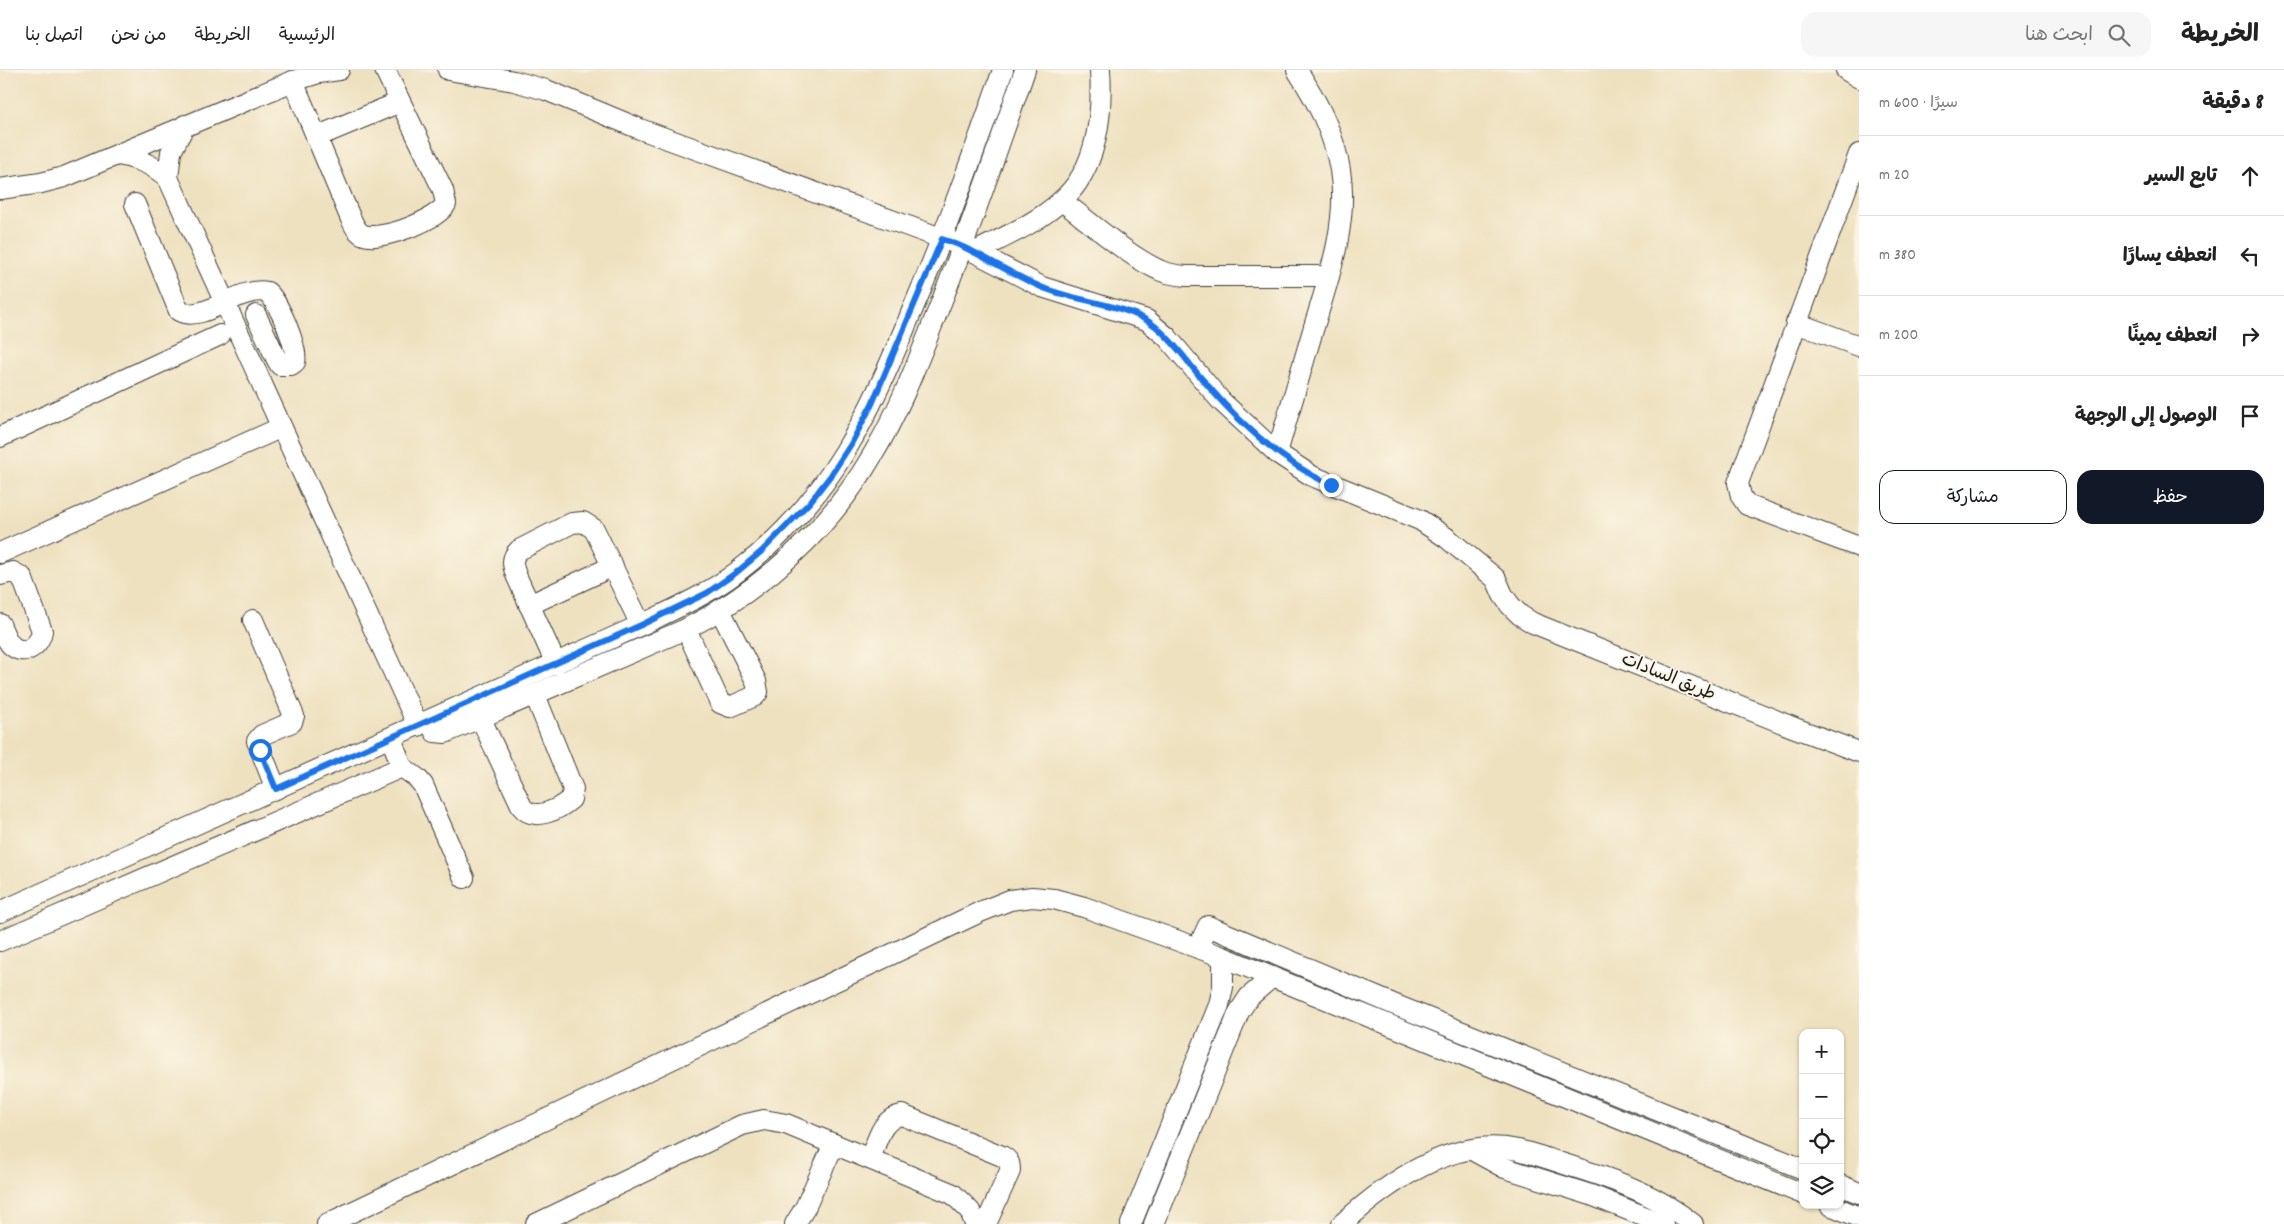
<!DOCTYPE html>
<html lang="ar">
<meta charset="utf-8">
<style>
:root{--surface:#fff;--page:#f6f6f6;--text:#222;--muted:#767676;--line:#e0e0e0;--accent:#111827}
body{margin:0;font-family:Dekko,"Playpen Sans Arabic",sans-serif;background:var(--page);color:var(--text);direction:rtl}
.controls{position:absolute;right:15px;bottom:15px;display:grid;overflow:hidden;border-radius:10px;box-shadow:0 1px 4px #0004}
.controls button{width:45px;height:45px;display:grid;place-items:center;padding:0;border:0;border-bottom:1px solid var(--line);background:var(--surface);color:var(--text);font:25px sans-serif}
.stop{position:absolute;width:15px;height:15px;margin:-11px;border:4px solid #1a73e8;border-radius:50%;background:#fff}
.stop.end{background:#1a73e8;border-color:#fff;box-shadow:0 1px 5px #0008}
.list{margin:0;padding:0;list-style:none}
h2{display:flex;justify-content:space-between;align-items:center;height:65px;margin:0;padding:0 20px;font-size:21px}
h2 small{font-size:16px;font-weight:400;color:var(--muted)}
.list li{display:grid;grid-template-columns:32px 1fr auto;gap:15px;align-items:center;box-sizing:border-box;height:80px;padding:0 20px;border-top:1px solid var(--line)}
.list b{display:block;font-size:19px;white-space:nowrap}
.list em{font-size:16px;font-style:normal;color:var(--muted)}
.actions{display:flex;gap:10px;padding:15px 20px}
.actions a{flex:1;padding:11px 0;border:1px solid var(--accent);border-radius:15px;text-align:center;font-size:18px;color:var(--accent)}
.actions .main{background:var(--accent);color:#fff}
.icon{flex:none;width:28px;height:28px;fill:none;stroke:currentColor;stroke-width:2;stroke-linecap:round;stroke-linejoin:round}
.map{position:relative;flex:none;width:1859px;height:1154px;overflow:hidden;direction:ltr}
header{display:flex;align-items:center;gap:30px;box-sizing:border-box;height:70px;padding:0 25px;background:var(--surface);border-bottom:1px solid var(--line)}
header strong{font-size:24px}
nav{display:flex;gap:28px;margin-inline-start:auto;font-size:18px}
.search{width:350px;height:45px;background:var(--page);display:flex;align-items:center;gap:12px;box-sizing:border-box;padding:0 18px;border-radius:15px;color:var(--muted);font-size:19px}
main{display:flex}
aside{flex:1;background:var(--surface)}
.map>svg:first-child{display:block}
</style>
<header>
<strong>الخريطة</strong>
<div class="search"><svg class="icon" aria-label="search" viewBox="0 0 24 24"><circle cx="10" cy="10" r="6"/><path d="M15 15l6 6"/></svg>ابحث هنا</div>
<nav><a>الرئيسية</a><a>الخريطة</a><a>من نحن</a><a>اتصل بنا</a></nav>
</header>
<main>
<aside>
<h2>8 دقيقة<small>سيرًا · 600 m</small></h2>
<ul class="list">
<li><svg class="icon" aria-label="ahead" viewBox="0 0 24 24"><path d="M12 20V5M6 11l6-6 6 6"/></svg><div><b>تابع السير</b></div><em>20 m</em></li>
<li><svg class="icon" aria-label="left" viewBox="0 0 24 24"><path d="M17 20v-9H6M10 6l-5 5 5 5"/></svg><div><b>انعطف يسارًا</b></div><em>380 m</em></li>
<li><svg class="icon" aria-label="right" viewBox="0 0 24 24"><path d="M7 20v-9h11M14 6l5 5-5 5"/></svg><div><b>انعطف يمينًا</b></div><em>200 m</em></li>
<li><svg class="icon" aria-label="arrive" viewBox="0 0 24 24"><path d="M6 21V4h12l-3 4 3 4H6"/></svg><div><b>الوصول إلى الوجهة</b></div></li>
</ul>
<div class="actions"><a class="main">حفظ</a><a>مشاركة</a></div>
</aside>
<div class="map">
<svg width="1859" height="1154" viewBox="0 0 1859 1154">
<rect width="100%" height="100%" fill="#fcf5e5"/>
<filter id="ink" filterUnits="userSpaceOnUse"><feTurbulence type="fractalNoise" baseFrequency=".02" numOctaves="2"/><feDisplacementMap in="SourceGraphic" scale="10" xChannelSelector="R" yChannelSelector="G"/><feConvolveMatrix kernelMatrix="1 2 1 2 8 2 1 2 1" color-interpolation-filters="sRGB"/></filter>
<filter id="wash" filterUnits="userSpaceOnUse"><feTurbulence type="fractalNoise" baseFrequency=".0096" numOctaves="4" result="noise"/><feDisplacementMap in="SourceGraphic" scale="20" xChannelSelector="R" yChannelSelector="G"/><feGaussianBlur stdDeviation="1.12" result="paint"/><feColorMatrix in="noise" values="0 0 0 0 0 0 0 0 0 0 0 0 0 0 0 0 0 1.4 0 .05"/><feComposite in="paint" operator="in"/></filter>
<g filter="url(#wash)">
<rect width="100%" height="100%" fill="#eee1c0"/>
</g>
<g filter="url(#ink)">
<g fill="none" stroke-linecap="round" stroke-linejoin="round">
<defs>
<g id="minor">
<path d="M448 0 514 11 546 20 640 59 963 176 1042 217 1147 250 1167 267 1221 331 1277 383 1312 406 1420 450 1447 468 1496 509 1503 525 1510 535 1520 545 1533 553 1795 658 1859 682"/>
<path d="M1846 0 1859 8"/>
<path d="M293 11 350 147C353 153 357 163 364 165 382 171 437 150 446 134L443 120 385 0"/>
<path d="M185 55 171 82 168 108 418 656"/>
<path d="M316 67 400 32"/>
<path d="M1859 84 1738 413 1741 426 1747 435 1859 477"/>
<path d="M118 85C138 89 152 94 168 108"/>
<path d="M0 119 41 113 64 107 293 11 319 3 339 0"/>
<path d="M1062 131C1090 152 1128 186 1159 200 1167 204 1176 205 1185 206H1329"/>
<path d="M135 134 179 241C204 254 240 215 267 222 278 230 299 280 295 292L291 295H280L277 290 256 245"/>
<path d="M975 182C1004 167 1037 153 1061 131 1097 100 1103 45 1100 0"/>
<path d="M1796 253 1859 276"/>
<path d="M0 367 220 265"/>
<path d="M1277 383C1289 342 1301 301 1313 260 1328 210 1349 153 1340 100 1334 63 1317 31 1297 0"/>
<path d="M0 483 280 358"/>
<path d="M0 505 13 502 22 507 42 561C40 575 25 588 11 575 6 570 3 561 0 554"/>
<path d="M529 535 613 496"/>
<path d="M253 550 294 646 292 652 262 665 257 671 276 719"/>
<path d="M686 559 720 633 730 637 755 626 758 622 756 611 720 540"/>
<path d="M556 594 516 505C512 494 511 488 519 480L572 453 583 452 594 459 641 555"/>
<path d="M481 649 522 737C534 752 558 740 571 729L573 719 535 625"/>
<path d="M430 651 435 662 445 663 686 559C762 520 829 460 872 386 900 340 919 288 939 238 970 160 997 80 1025 0"/>
<path d="M391 668 402 697 417 708 423 715 464 808"/>
<path d="M0 842 641 555C674 539 707 525 737 502 832 430 870 343 914 236 947 159 975 79 1003 0"/>
<path d="M0 871 402 697"/>
<path d="M1198 878 1208 856 1393 934 1803 1099"/>
<path d="M1472 1080 1505 1098 1591 1125 1663 1154"/>
<path d="M870 1089C877 1072 881 1048 902 1045L1002 1086C1009 1090 1010 1093 1010 1101L986 1154"/>
<path d="M1840 1115 1859 1123"/>
<path d="M1830 1135 1859 1147"/>
<path d="M327 1154 980 842 1010 830 1032 827 1054 829 1084 837 1223 887 1803 1124"/>
<path d="M536 1154 742 1055 764 1050 786 1054 953 1124 970 1141 975 1154"/>
<path d="M795 1154 805 1138 834 1074"/>
<path d="M1131 1154 1219 935 1223 917V887"/>
<path d="M1154 1154 1239 942 1249 927 1271 908"/>
<path d="M1342 1154C1387 1113 1453 1065 1518 1080 1539 1085 1560 1093 1580 1099 1621 1112 1660 1127 1693 1154"/>
</g>
</defs>
<use href="#minor" stroke="#3c3a35" stroke-width="22"/>
<use href="#minor" stroke="#fff" stroke-width="20"/>
</g>
</g>
<g fill="none" stroke-linecap="round" stroke-linejoin="round" filter="url(#ink)">
<path stroke="#1a73e8" stroke-width="6" d="M260 680 276 719 641 555 707 523 737 502 762 481 810 432 831 405 851 374 872 334 942 169C978 180 1007 203 1041 217 1076 232 1126 233 1155 256 1174 271 1188 293 1203 310 1239 353 1280 391 1331 415"/>
</g>
<g text-anchor="middle" dominant-baseline="central" stroke-width="4" stroke-linejoin="round" paint-order="stroke">
<g font-size="18" fill="#1c1c1c" stroke="#fcf5e5">
<text transform="translate(1668 608) rotate(22)">طريق السادات</text>
</g>
</g>
</svg>
<div class="controls">
<button>+</button>
<button>−</button>
<button><svg class="icon" aria-label="locate" viewBox="0 0 24 24"><circle cx="12" cy="12" r="6"/><path d="M12 2v4M12 18v4M2 12h4M18 12h4"/></svg></button>
<button><svg class="icon" aria-label="layers" viewBox="0 0 24 24"><path d="M12 4l9 5-9 5-9-5zM3 14l9 5 9-5"/></svg></button>
</div>
<div class="stop" style="left:260px;top:680px"></div>
<div class="stop end" style="left:1331px;top:415px"></div>
</div>
</main>
